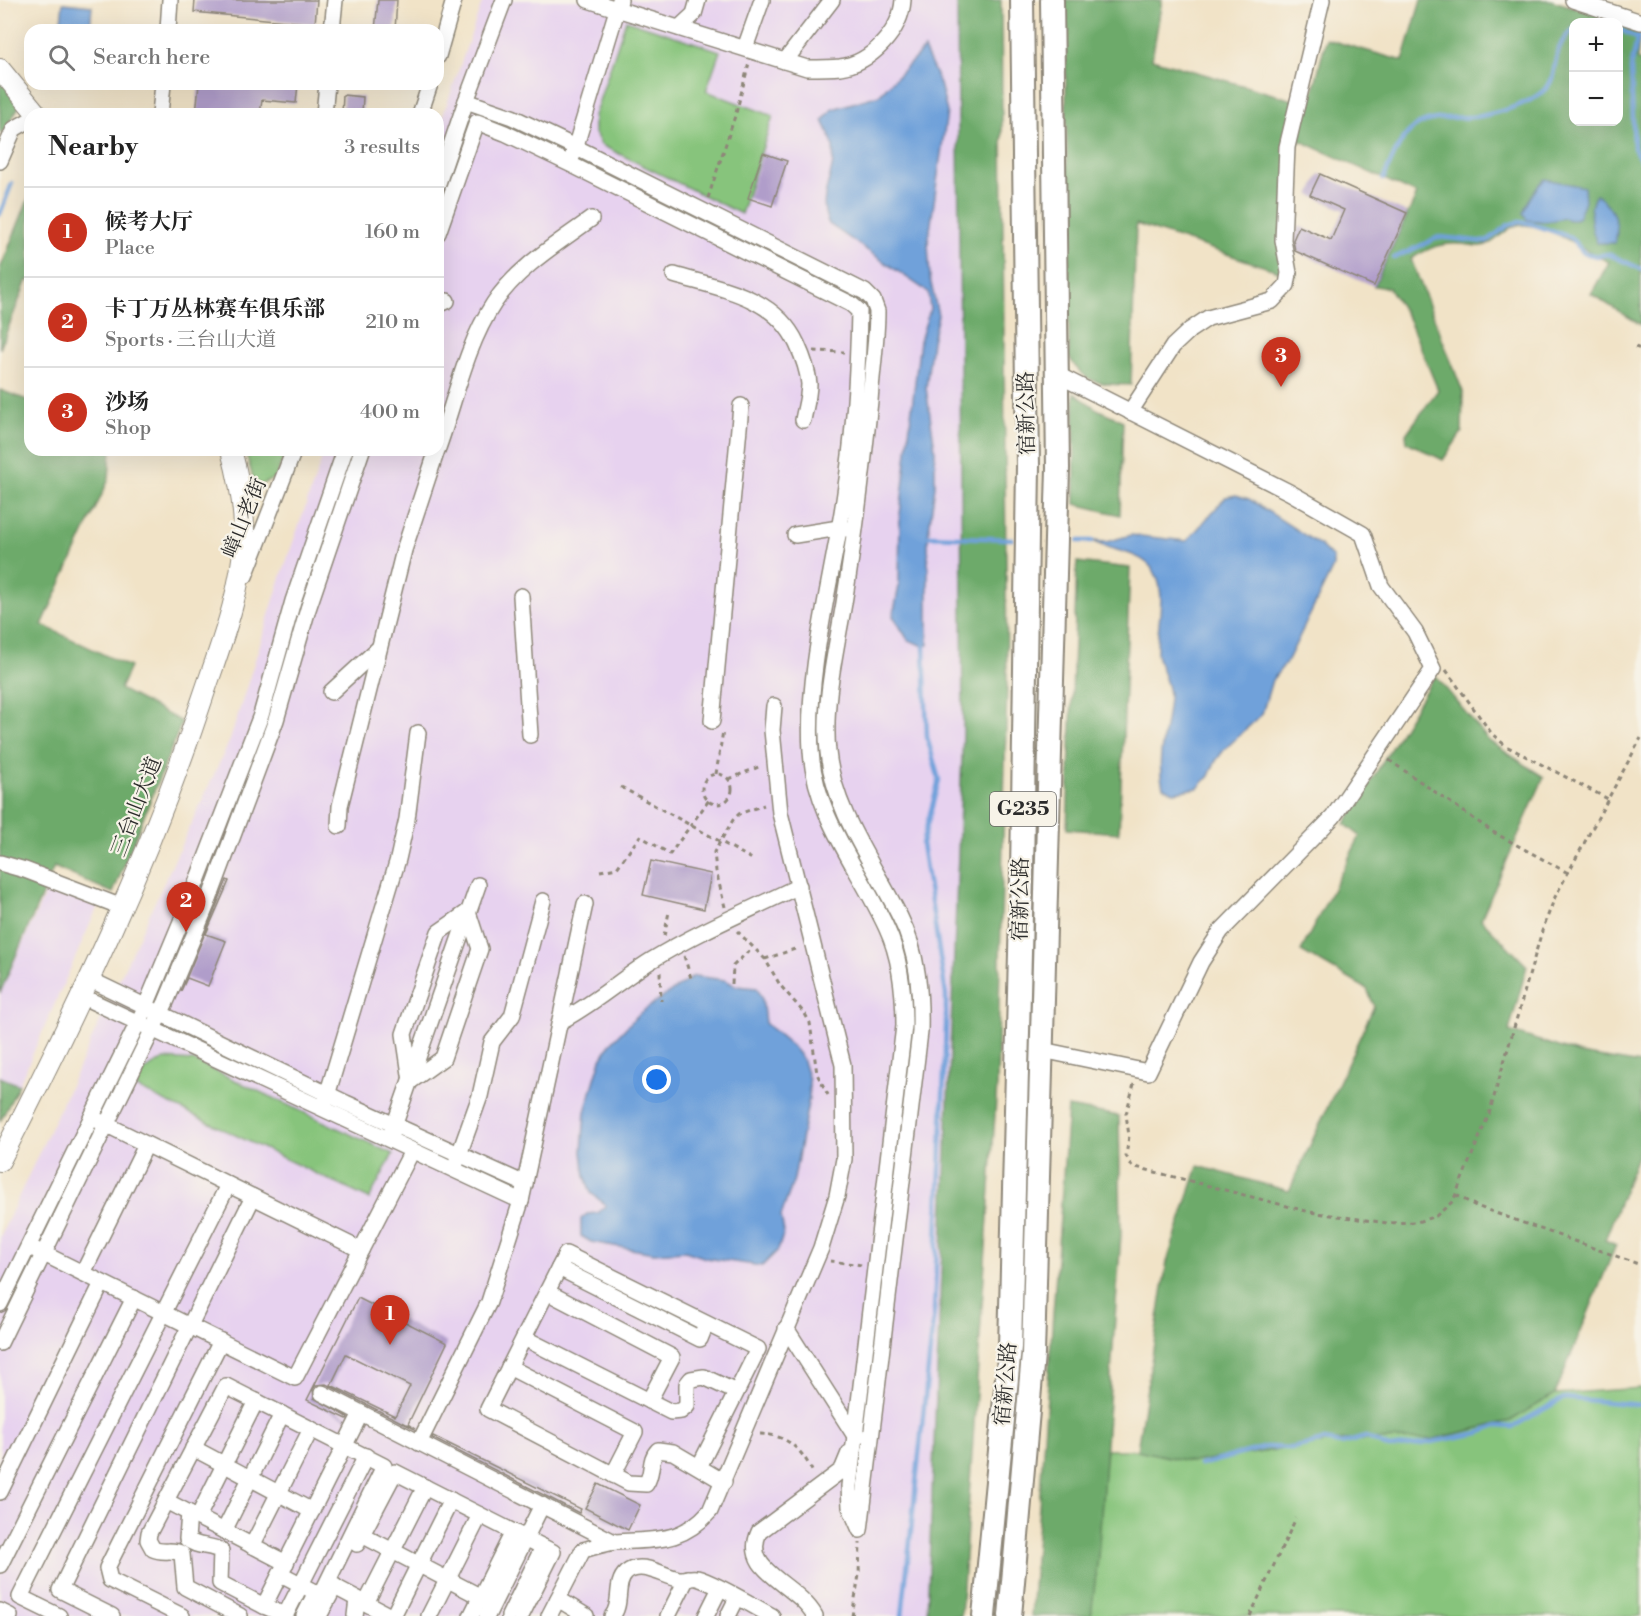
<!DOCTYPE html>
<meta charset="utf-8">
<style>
:root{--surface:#fff;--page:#f2f2f2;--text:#222;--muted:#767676;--line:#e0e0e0;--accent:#c8321e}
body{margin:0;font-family:"Libre Bodoni","Noto Serif SC",serif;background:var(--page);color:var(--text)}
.controls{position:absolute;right:18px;top:18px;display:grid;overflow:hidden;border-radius:12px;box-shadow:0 6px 24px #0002}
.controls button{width:54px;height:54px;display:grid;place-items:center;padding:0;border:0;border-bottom:2px solid var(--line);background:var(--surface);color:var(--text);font:30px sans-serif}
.you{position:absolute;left:657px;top:1080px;width:21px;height:21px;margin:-15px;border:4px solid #fff;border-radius:50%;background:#1a73e8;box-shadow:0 0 0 9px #1a73e833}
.badge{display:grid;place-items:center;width:39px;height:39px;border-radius:50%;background:var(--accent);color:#fff;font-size:20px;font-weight:700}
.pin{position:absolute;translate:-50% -50px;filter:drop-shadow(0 2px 3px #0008)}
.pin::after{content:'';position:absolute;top:32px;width:21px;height:18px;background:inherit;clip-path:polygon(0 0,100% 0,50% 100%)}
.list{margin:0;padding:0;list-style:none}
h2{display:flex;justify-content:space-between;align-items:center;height:78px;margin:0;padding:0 24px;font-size:26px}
h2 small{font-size:20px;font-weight:400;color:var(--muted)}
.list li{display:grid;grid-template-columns:39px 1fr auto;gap:18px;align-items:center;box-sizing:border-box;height:90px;padding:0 24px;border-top:2px solid var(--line)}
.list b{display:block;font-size:22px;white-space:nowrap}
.list p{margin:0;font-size:20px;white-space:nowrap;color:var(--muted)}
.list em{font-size:20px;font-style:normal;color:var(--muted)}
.icon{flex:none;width:33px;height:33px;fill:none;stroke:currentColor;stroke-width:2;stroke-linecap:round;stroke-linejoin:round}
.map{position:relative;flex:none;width:1641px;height:1616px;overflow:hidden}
.search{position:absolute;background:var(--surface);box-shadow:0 6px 24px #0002;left:24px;top:24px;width:420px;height:66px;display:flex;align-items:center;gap:15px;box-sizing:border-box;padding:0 21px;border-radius:18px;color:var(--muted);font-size:22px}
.panel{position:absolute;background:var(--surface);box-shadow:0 6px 24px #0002;left:24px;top:108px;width:420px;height:348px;border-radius:18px}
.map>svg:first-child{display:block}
</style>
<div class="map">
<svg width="1641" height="1616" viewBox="0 0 1641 1616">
<rect width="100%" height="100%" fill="#f7f3e8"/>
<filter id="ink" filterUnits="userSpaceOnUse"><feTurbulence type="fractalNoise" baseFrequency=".0167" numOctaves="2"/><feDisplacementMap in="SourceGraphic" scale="12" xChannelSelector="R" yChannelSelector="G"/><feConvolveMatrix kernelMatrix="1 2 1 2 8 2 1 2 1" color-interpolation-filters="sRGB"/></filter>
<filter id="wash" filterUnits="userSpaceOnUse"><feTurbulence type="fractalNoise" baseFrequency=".008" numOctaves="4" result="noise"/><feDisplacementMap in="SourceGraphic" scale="24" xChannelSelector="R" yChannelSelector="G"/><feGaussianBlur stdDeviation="1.35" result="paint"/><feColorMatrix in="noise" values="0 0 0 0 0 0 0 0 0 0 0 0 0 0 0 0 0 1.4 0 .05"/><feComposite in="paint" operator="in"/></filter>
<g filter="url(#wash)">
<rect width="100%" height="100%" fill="#f1e3c7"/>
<g fill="#e7d2ef">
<path d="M483 0H957L963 732 927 1616H0V1237L230 740 281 577 325 450H438V129Z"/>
<path d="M49 885 98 906 19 1085 0 1077V994Z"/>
</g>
<g fill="#87c47b" stroke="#597853" stroke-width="1.5">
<path d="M626 20 720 51 706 91 773 116 741 214 601 145 594 131V116Z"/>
<path d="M245 450H287L275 478 261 485 254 481Z"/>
<path d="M164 1059 194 1061 393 1154 369 1199 135 1087 144 1071Z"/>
<path d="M1641 1388V1616H1089L1106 1450H1137L1192 1462 1346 1440 1433 1439 1510 1421 1555 1394Z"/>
</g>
<g fill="#6daa6b" stroke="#4c6a4b" stroke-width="1.5" fill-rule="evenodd">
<path d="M957 0H1001L1007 683 997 1085 961 1616H927L963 732Z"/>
<path d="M1065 0H1162L1152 59 1310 105 1326 39 1403 61 1421 0H1550L1641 27 1637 59 1641 61V325L1591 294 1609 262C1584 251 1549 223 1520 225 1504 226 1497 245 1481 246 1475 247 1468 244 1462 244 1441 242 1429 248 1411 259L1463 392 1462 432 1443 460 1407 442 1406 434 1438 390 1409 320 1389 288 1374 286 1417 194 1299 140C1284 182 1289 233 1296 277L1136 224 1131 385C1101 384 1085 385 1069 357ZM1574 22H1618V122H1574Z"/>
<path d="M0 80 20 105 2 134 0 131Z"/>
<path d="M30 195V281L27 280 0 349V269Z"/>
<path d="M0 390 30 401V450H111L109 479 42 625 130 667 120 689 182 722 113 893 54 867 0 993Z"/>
<path d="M1074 393 1097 409 1123 421 1120 515 1075 504Z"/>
<path d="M1077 562 1130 568 1119 833 1067 829Z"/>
<path d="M1435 675 1489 741 1544 777 1481 919 1527 966 1509 1031 1580 1054 1641 1064V1146L1605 1240 1616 1245 1555 1394 1510 1421 1433 1439 1346 1440 1192 1462 1137 1450 1167 1262 1198 1166 1289 1191 1374 1006 1367 989 1301 951 1360 836 1345 824Z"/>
<path d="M0 1077 19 1085 0 1122Z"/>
<path d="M1068 1107 1119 1116 1121 1234 1098 1557 1091 1616H1031Z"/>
</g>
<g fill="#6fa1da" stroke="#4d6682" stroke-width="1.5">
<path d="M63 3 92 6 90 30H60Z"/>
<path d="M924 49 940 84 947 112 928 244 930 279 938 315 932 341 926 388 935 449V486L928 536V645L924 646 908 640 893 616 899 586 900 515 910 424 920 341 930 309 928 292 829 224C815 197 837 175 833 147 832 138 826 128 823 120L833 109 879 95Z"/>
<path d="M1545 179 1584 187 1585 201 1578 218 1569 220 1563 218 1547 222 1527 220 1523 213C1528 200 1534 189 1545 179Z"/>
<path d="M1596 195C1612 204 1621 225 1615 243H1597C1591 228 1587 209 1596 195Z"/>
<path d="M1236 495 1249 499 1320 545 1333 558V567L1288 660 1272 680 1262 714 1224 750 1215 762 1209 776 1198 788 1174 792 1163 787C1155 756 1168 727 1169 696 1169 681 1158 667 1157 652 1156 626 1170 587 1150 566 1136 551 1110 551 1092 541L1106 542 1131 535 1187 541 1226 497Z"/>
<path d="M694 976 725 980 736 986 757 988 762 998 765 1023 792 1046 802 1058 809 1080V1098L794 1179 781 1216 784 1232 778 1250 762 1266 706 1258 685 1251 654 1253 591 1242 581 1236V1219L587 1214 598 1213 606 1205 591 1193 585 1176 582 1152 585 1112 601 1059 610 1044 640 1013Z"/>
</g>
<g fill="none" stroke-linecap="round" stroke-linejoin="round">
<g stroke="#6fa1da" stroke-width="4.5">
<path d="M1618 28 1636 38"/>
<path d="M1638 35 1631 68 1634 148 1641 161"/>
<path d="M1383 179C1391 164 1397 143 1410 131 1428 113 1458 120 1481 116 1501 112 1534 103 1548 86 1559 73 1549 48 1574 29"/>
<path d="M0 214 12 183"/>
<path d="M1394 258 1439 237 1486 242 1508 225 1518 222 1529 223 1570 237 1584 253 1597 256 1608 254 1641 269"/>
<path d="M928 536 1012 539"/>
<path d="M1078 541H1092"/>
<path d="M1200 1465 1266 1447 1292 1448 1324 1441 1341 1444 1366 1437 1389 1448 1415 1445 1479 1433 1497 1426 1512 1427 1564 1398 1641 1405"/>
<path d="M902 1616 934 1312 946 1025V995L922 844 939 780 927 737 924 646"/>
</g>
</g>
<g id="blocks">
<g fill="#b09dca" fill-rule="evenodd">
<path d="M195 0H317L315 24 194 12Z"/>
<path d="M378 0H397L395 30H375Z"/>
<path d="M199 84H298L296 103 262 100 260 114H196Z"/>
<path d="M343 95 363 97 362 114H342Z"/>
<path d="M763 153 787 161 772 206 748 198Z"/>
<path d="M1320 174 1407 213 1374 286 1295 251 1293 240 1299 226 1331 240 1344 210 1310 195Z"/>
<path d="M651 861 711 874 704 909 643 895Z"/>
<path d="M227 880 229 881 206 934 226 941 208 986 187 978 181 991Z"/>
<path d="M358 1298 447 1343 408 1424 415 1429 326 1384 316 1385 313 1389 314 1398 348 1417 347 1419 307 1400ZM346 1354 410 1386 395 1416 331 1385Z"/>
<path d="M433 1436 581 1509 579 1513 432 1438Z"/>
<path d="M598 1484 640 1505 628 1530 585 1508Z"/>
</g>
</g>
</g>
<g filter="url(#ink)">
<use href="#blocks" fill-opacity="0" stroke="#8e8779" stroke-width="1.5"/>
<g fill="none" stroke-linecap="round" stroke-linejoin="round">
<defs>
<g id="minor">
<path d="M588 0 807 68C818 68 830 68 840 67 871 63 901 31 903 0"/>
<path d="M1573 0 1641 22"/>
<path d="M679 28 694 14 698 0"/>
<path d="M168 30 170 0"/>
<path d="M332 30 335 0"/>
<path d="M745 48 762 0"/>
<path d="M438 56 454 0"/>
<path d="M785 61 832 0"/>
<path d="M466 101 504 0"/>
<path d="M160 114 163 84"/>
<path d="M324 114 327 84"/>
<path d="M420 114 430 84"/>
<path d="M573 155 620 0"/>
<path d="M0 161 14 129 30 120"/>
<path d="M438 183 466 101 512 117 575 147 865 292 873 300 877 311C877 341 872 371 870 401 863 469 855 536 844 603 836 651 823 703 828 752 834 812 874 864 900 917 918 953 921 992 920 1032L860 1530 850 1507 849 1486 904 1026C904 993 901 959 887 929 861 871 815 817 811 751 806 672 832 579 844 500 853 442 858 370 859 311L851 304 570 164 505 133 477 122 438 233"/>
<path d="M674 275C721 289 775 296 797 344 803 357 808 370 809 384 809 396 805 409 803 420"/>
<path d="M438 305 447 301"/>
<path d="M1130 412 1173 346 1190 330 1208 318 1272 301 1287 285 1289 273 1283 240 1287 147 1322 0"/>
<path d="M438 448C455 401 466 345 494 303 517 268 558 243 591 219"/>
<path d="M795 535 839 528 848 529"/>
<path d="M245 576 294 450"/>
<path d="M521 596 530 735"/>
<path d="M331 692 379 648"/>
<path d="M712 721 741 406"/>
<path d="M339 826 340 806 404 550 437 450"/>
<path d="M0 863 25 870 122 907"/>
<path d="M468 912 480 949 443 1058 411 1081 404 1034 439 932Z"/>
<path d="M91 980 346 1103 525 1184"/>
<path d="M83 997 521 1201"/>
<path d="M561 1021C594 1004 621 979 652 960 699 931 750 910 799 886"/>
<path d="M1042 1050 1148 1072 1201 962 1221 931 1333 817 1433 669 1415 632 1381 586 1363 534 1289 492 1056 374"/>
<path d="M325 1102 398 859 407 819 418 733"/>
<path d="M99 1121 361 1250"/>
<path d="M392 1132 478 885"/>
<path d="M456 1163 480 1096 492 1042 512 1016 543 901"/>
<path d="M36 1250 295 1378 412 1151"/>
<path d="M559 1268 700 1339 706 1324"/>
<path d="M83 1273 146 1145"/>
<path d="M547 1292 672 1357 649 1401"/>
<path d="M0 1304 145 1008 185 912 261 715 293 601 345 450"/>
<path d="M786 1328 855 1436H859"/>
<path d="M524 1338 671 1412 681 1411 687 1406V1384L691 1379 704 1377 736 1392"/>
<path d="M0 1343 166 1002 210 897 276 720 308 609 362 450"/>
<path d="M509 1367 635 1432 613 1475"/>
<path d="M322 1393 614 1542"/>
<path d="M419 1443 489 1302 521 1201 585 904"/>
<path d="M193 1448 312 1511"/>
<path d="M699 1467 758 1349 566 1254 488 1409 629 1483 646 1484C654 1472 648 1460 658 1450L673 1452 724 1482"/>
<path d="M0 1492 102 1283"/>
<path d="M166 1501 286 1563"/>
<path d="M189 1513 187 1539C197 1548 210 1544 221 1551L220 1583 264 1606 361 1413"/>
<path d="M198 1517 256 1401"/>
<path d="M224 1531 282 1414"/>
<path d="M362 1535 481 1597"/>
<path d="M357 1544 395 1472 553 1552 521 1616"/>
<path d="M252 1546 311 1429"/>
<path d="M0 1565 134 1298"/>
<path d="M335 1587 390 1616"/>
<path d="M558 1599 586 1616"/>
<path d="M366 1603 425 1487"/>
<path d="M264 1606 280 1613 287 1612 366 1456"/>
<path d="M0 1611 10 1616"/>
<path d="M59 1616 20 1597 228 1185"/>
<path d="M112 1616 60 1590 253 1197"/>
<path d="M182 1616 110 1580 107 1568 221 1341"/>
<path d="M240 1616 185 1587 182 1554C173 1548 163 1554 153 1549L148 1540 149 1533 226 1386 384 1466 321 1595 281 1574"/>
<path d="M304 1616 316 1592"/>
<path d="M319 1616 335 1586"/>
<path d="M355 1616 357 1599"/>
<path d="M393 1616 451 1500"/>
<path d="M429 1616 480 1515"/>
<path d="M471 1616 513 1532"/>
<path d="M487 1616 542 1505"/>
<path d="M509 1616 543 1547"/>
<path d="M549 1616 583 1550C594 1547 605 1543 616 1542 655 1539 681 1544 710 1511L821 1248 837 1196 844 1159 843 1065 780 813 772 730 774 706"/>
<path d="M612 1616C623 1604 614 1584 626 1573 641 1560 663 1576 679 1579 685 1579 692 1577 697 1578 716 1583 753 1606 772 1616"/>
<path d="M668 1616 687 1578"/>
<path d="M706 1616 719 1590"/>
<path d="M728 1616 737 1598"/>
<path d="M815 1616C796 1582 741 1572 759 1532L842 1470 849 1453"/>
</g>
<g id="major">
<path d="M0 69 37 114"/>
<path d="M0 1161C77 1010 150 858 203 697 220 646 241 594 244 539 245 509 239 479 231 450"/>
</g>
<g id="highway">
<path d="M984 1616 1010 1347 1022 874 1028 466 1022 0"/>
<path d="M1010 1616 1033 1354 1058 468 1052 0"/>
</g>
</defs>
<use href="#minor" stroke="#8e8779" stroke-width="18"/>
<use href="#major" stroke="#8e8779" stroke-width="22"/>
<use href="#highway" stroke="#8e8779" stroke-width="26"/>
<g stroke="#8e8779" stroke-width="3" stroke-dasharray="4.5 4.5" stroke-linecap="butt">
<path d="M708 198 736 113 749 63"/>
<path d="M1635 347 1641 349"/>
<path d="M814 351 844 352"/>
<path d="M1446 670 1492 734 1506 746 1608 799"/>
<path d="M1389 760 1493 832 1568 873"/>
<path d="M716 774 723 731"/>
<circle cx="717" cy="789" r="15"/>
<path d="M729 779 761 766"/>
<path d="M621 787 752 859"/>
<path d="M600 871 617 868 640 836 670 854 709 800"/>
<path d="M725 907 716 871 714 852 733 820 739 814 764 805"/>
<path d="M737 931 765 959 780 985 805 1014 810 1023 817 1074 828 1095"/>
<path d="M664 936 669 912"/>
<path d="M684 956 691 978"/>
<path d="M765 959 798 948"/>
<path d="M660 972 661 1001"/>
<path d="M732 984 733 966 752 948"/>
<path d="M1134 1084 1126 1114 1129 1136 1126 1156 1132 1166 1310 1212 1387 1223 1417 1222 1436 1216 1453 1201 1489 1114 1542 931 1555 897 1641 738"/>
<path d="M1456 1195 1476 1206 1641 1265"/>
<path d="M830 1261 862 1265"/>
<path d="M760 1434C786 1434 803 1450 813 1473"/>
<path d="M852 1616 859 1575 860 1543"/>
<path d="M1250 1616 1296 1518"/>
</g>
<use href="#minor" stroke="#fff" stroke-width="15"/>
<use href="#major" stroke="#fff" stroke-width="20"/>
<use href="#highway" stroke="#fff" stroke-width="22"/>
</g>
</g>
<g text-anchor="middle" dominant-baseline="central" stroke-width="4.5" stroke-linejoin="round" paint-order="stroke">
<rect fill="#f7f3e8" stroke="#686764" stroke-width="1.5" x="990" y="792" width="66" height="34" rx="4.5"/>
<g font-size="20" font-weight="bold" fill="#2b2b2b">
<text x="1023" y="809">G235</text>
</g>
<g font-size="21" fill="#2b2b2b" stroke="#f7f3e8">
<text transform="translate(1027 413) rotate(-91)">宿新公路</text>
<text transform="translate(245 518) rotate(-68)">嶂山老街</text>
<text transform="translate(137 807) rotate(-69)">三台山大道</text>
<text transform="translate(1021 899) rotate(-89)">宿新公路</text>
<text transform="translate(1006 1384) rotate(-85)">宿新公路</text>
</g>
</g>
</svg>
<div class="controls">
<button>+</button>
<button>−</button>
</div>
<div class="you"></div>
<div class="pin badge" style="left:390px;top:1345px">1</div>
<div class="pin badge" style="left:186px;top:932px">2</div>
<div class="pin badge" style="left:1281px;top:387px">3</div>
<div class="search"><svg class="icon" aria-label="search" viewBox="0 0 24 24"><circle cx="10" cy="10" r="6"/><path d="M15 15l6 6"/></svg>Search here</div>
<section class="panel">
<h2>Nearby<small>3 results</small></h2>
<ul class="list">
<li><span class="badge">1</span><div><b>候考大厅</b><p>Place</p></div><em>160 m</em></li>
<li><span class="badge">2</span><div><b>卡丁万丛林赛车俱乐部</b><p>Sports · 三台山大道</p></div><em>210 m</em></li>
<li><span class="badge">3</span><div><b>沙场</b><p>Shop</p></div><em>400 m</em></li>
</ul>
</section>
</div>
